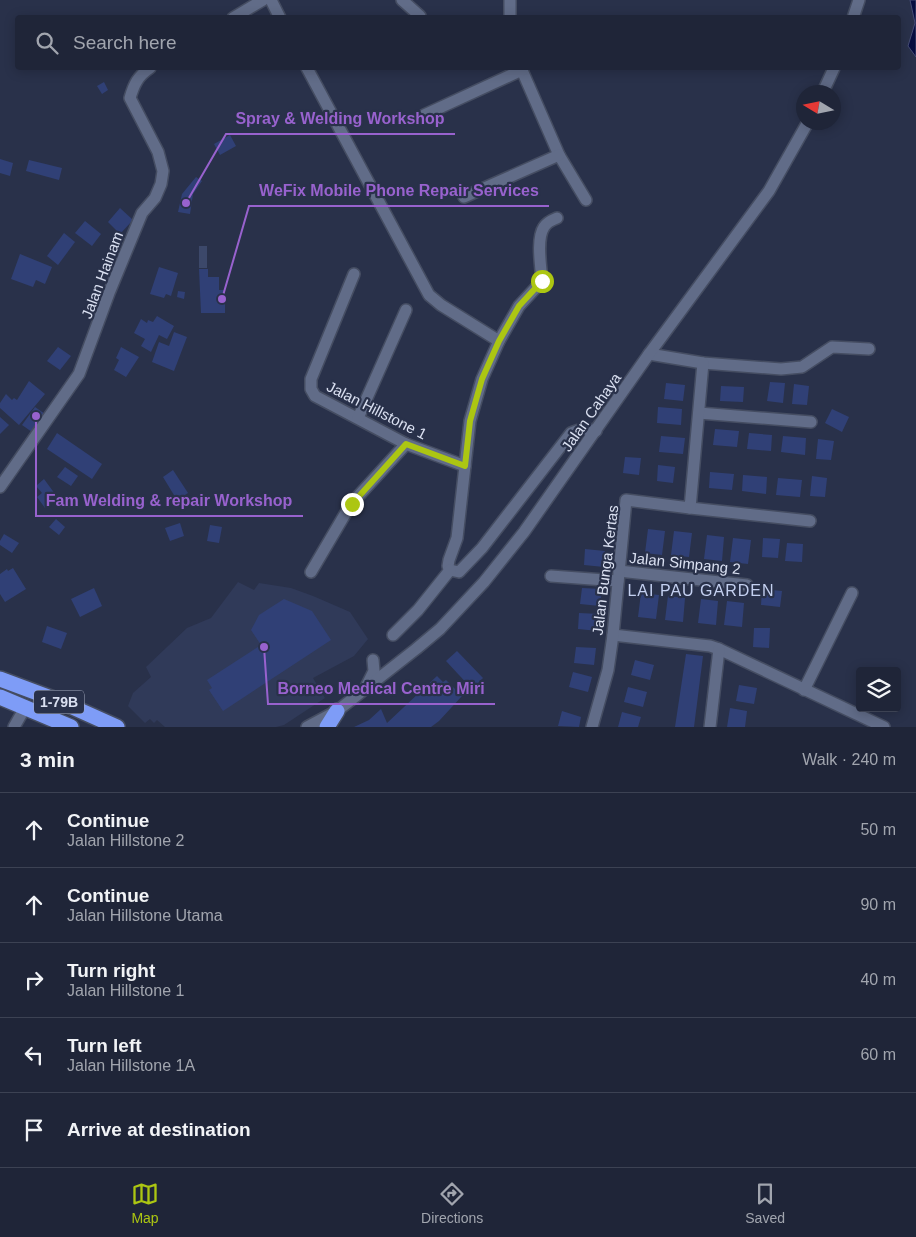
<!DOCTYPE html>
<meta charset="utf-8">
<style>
:root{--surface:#1f2538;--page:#2c3143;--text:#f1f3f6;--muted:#a1a5ae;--line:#3c4253;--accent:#acc612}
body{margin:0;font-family:Arial,sans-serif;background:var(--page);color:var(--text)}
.controls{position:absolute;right:15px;bottom:15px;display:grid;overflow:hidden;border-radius:5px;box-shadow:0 2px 12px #0003}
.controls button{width:45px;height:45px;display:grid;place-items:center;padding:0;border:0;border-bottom:1px solid var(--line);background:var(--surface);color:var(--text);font:25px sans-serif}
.compass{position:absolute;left:796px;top:85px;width:45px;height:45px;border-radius:50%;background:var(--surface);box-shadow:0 2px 12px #0003;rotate:280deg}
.stop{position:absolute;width:15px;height:15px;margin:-11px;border:4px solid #acc612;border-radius:50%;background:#fff}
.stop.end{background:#acc612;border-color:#fff;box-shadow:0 1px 5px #0008}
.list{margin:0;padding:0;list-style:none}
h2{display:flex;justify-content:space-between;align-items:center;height:65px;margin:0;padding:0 20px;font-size:21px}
h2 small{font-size:16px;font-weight:400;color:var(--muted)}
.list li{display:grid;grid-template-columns:32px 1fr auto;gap:15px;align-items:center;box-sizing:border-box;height:75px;padding:0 20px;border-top:1px solid var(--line)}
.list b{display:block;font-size:19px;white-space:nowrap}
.list p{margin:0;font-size:16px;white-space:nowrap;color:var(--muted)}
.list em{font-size:16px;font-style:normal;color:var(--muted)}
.icon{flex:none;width:28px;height:28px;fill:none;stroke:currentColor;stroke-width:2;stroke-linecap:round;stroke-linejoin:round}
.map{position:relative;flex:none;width:916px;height:727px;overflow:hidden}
.search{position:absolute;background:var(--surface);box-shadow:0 2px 12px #0003;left:15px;right:15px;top:15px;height:55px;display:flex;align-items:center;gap:12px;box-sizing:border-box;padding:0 18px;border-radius:5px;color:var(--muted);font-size:19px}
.sheet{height:440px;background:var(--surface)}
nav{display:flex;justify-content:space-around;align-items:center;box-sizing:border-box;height:70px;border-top:1px solid var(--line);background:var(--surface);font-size:14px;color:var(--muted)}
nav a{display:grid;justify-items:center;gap:2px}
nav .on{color:var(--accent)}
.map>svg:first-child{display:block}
</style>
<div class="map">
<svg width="916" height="727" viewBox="0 0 916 727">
<rect width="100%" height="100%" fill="#29314a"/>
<path fill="#303a59" d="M238 582 254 590 259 583 291 588 313 596 350 612 368 639 354 656 313 678 325 698 284 725 276 727H165L157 720 154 723 150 719 145 723 128 706 133 693 151 677 146 667 187 628 211 618Z"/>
<rect fill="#3c486a" x="199" y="246" width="8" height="22"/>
<path fill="#070e40" stroke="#464d75" d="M910 0H916V57L908 46 915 23Z"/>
<g fill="#304076">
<path d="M104 82 108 90 102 94 97 86Z"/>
<path d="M230 135 236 146 220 155 214 144Z"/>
<path d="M0 159 13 163 10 176 0 173Z"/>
<path d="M29 160 62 168 59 180 26 171Z"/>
<path d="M196 177 202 181 193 194 190 214 178 212 182 194Z"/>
<path d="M120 208 133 220 120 234 108 222Z"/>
<path d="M85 221 101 234 92 246 75 233Z"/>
<path d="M64 233 75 242 58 265 47 256Z"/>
<path d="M20 254 52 267 45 284 36 280 33 287 11 279Z"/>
<path d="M159 267 178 273 171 296 166 294 164 298 150 294Z"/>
<path d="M199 269H208V277H219V290H225V313H201Z"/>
<path d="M178 291 185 292 184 299 177 297Z"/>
<path d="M157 316 174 326 167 339 159 335 151 352 141 346 145 339 134 333 141 319 147 323 148 320 153 322Z"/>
<path d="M174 332 187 337 174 371 152 362 159 342 169 346Z"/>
<path d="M58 347 71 356 60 370 47 361Z"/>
<path d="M121 347 139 357 126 377 114 370 119 360 116 358Z"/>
<path d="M29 381 45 394 19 425 0 408V403L6 394 12 400 14 398 17 400Z"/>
<path d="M770 382 785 383 783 403 767 401Z"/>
<path d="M666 383 685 385 683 401 664 399Z"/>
<path d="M794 384 809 386 807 405 792 404Z"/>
<path d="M721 386 744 387 743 402 720 401Z"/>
<path d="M35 407 45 414 32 432 22 425Z"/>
<path d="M658 407 682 409 681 425 657 423Z"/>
<path d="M832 409 849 417 842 432 825 423Z"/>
<path d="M0 417 9 425 0 434Z"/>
<path d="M715 429 739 431 737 447 713 445Z"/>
<path d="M57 433 102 464 92 479 47 449Z"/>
<path d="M749 433 772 435 771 451 747 449Z"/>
<path d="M661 436 685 438 683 454 659 452Z"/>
<path d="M783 436 806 438 805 455 781 452Z"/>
<path d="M818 439 834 441 831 460 816 459Z"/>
<path d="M625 457 641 458 639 475 623 473Z"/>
<path d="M658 465 675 467 673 483 657 481Z"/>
<path d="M65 467 78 476 71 486 57 477Z"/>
<path d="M173 470 188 493 177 500 163 477Z"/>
<path d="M710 472 734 474 732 490 709 488Z"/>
<path d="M743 475 767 477 766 494 742 491Z"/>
<path d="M812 476 827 478 825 497 810 496Z"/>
<path d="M778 478 802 480 800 497 776 495Z"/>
<path d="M44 479 58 498 45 508 37 497 42 493 36 486Z"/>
<path d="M56 519 65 527 59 535 49 527Z"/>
<path d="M180 523 184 536 170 541 165 528Z"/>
<path d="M210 525 222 527 219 543 207 541Z"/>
<path d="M648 529 665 531 662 555 645 553Z"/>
<path d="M674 531 692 533 689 557 671 555Z"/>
<path d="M4 534 19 543 12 553 0 545V541Z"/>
<path d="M707 535 724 537 722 561 704 559Z"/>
<path d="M733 538 751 540 748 564 730 562Z"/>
<path d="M763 538 780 539 778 558 762 557Z"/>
<path d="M787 543 803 544 802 562 785 561Z"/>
<path d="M585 549 605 551 604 567 584 565Z"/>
<path d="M13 568 26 589 5 602 0 594V574L7 569 8 571Z"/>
<path d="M94 588 102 606 80 617 71 599Z"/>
<path d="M582 588 602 589 600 606 580 604Z"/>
<path d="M762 589 782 591 780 607 761 605Z"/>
<path d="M641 593 659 595 656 619 638 617Z"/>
<path d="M668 596 685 598 683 622 665 620Z"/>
<path d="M284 599 312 611 331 640 223 711 209 690 212 688 207 680 261 645 251 630 259 615Z"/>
<path d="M701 599 718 601 716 625 698 623Z"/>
<path d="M727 601 744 603 742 627 724 625Z"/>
<path d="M579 613 599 614 598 631 578 629Z"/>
<path d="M47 626 67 633 61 649 42 642Z"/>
<path d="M754 628H770L769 648 753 647Z"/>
<path d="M576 647 596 648 594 665 574 663Z"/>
<path d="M457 651 483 678 472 689 446 661Z"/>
<path d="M686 654 703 656 694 727H675Z"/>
<path d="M635 660 654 665 650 680 631 675Z"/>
<path d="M573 672 592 677 588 692 569 687Z"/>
<path d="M437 676 443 682 446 680 462 696 439 721 431 727H354L369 720 381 709 387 723Z"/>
<path d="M739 685 757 688 754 704 736 701Z"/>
<path d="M628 687 647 692 643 707 624 702Z"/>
<path d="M730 708 747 711 745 727H727Z"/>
<path d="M562 711 581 717 579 727 558 726Z"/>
<path d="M622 712 641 717 638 727H618Z"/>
</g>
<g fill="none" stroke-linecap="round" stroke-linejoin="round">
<defs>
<g id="minor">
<path d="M271 0 280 18"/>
<path d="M402 0 420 16"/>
<path d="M510 0V18"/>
<path d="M233 18 263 0"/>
<path d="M853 18 859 0"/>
<path d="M307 68 429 295 441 305 499 341"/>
<path d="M521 68 559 155 586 200"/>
<path d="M823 92 834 68"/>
<path d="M424 115 522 70"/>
<path d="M464 197 559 155"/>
<path d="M354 274 311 379V389L315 396 406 444 465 466"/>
<path d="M649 354 703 363 781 369 802 367 832 347 869 349"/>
<path d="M699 413 811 422"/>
<path d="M358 418 406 310"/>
<path d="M0 487 79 374 109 293 142 213 155 198 161 184 163 171 158 152 130 98C134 84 138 76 150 68"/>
<path d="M690 508 810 521"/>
<path d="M450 570 448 566 449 560 457 538 470 421 482 379 499 341 519 306 542 281C541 267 536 239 544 227 546 223 552 220 557 218"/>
<path d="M450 570 459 572 482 548 571 433C580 429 586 428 596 431"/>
<path d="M619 571 747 585"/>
<path d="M311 572 351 504 406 444"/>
<path d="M551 576 618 581"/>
<path d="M393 635 418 610 450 570"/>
<path d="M613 635 710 646 719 649 884 727"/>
<path d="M367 685 374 671 373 660"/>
<path d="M804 690 852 593"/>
<path d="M14 727 26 706"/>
<path d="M307 727 337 711 416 649 440 629 484 582 524 532 649 354 769 191 808 122"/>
<path d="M592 727 608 670 613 635 626 500 690 508 703 363"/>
<path d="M710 727 719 649"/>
</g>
<g id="highway">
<path d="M0 679 59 701 117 727"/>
<path d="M0 697 71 727"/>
<path d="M327 727 337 711"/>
</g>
</defs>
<use href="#minor" stroke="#454d62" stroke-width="14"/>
<use href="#highway" stroke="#454d62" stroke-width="18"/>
<use href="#minor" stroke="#616c88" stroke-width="11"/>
<use href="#highway" stroke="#7e9cf7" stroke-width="15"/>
</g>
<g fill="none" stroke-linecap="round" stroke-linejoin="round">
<path stroke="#acc612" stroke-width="6" d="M352 504 406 444 465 466 470 421 482 379 499 341 519 306 542 281"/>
</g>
<g text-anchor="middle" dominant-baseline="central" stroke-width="4.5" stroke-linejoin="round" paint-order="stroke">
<rect fill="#29314a" stroke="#a5acbf" stroke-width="1" x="34" y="690.5" width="50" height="23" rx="4"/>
<g font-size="14" font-weight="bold" fill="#dae0f1">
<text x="59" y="702">1-79B</text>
</g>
<g font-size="15" fill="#dae0f1" stroke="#29314a">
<text transform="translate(102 275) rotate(-69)">Jalan Hainam</text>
<text transform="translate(377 410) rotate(27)">Jalan Hillstone 1</text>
<text transform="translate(591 412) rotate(-55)">Jalan Cahaya</text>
<text transform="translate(685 563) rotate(6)">Jalan Simpang 2</text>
<text transform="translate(605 570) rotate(-83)">Jalan Bunga Kertas</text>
</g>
<g font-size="16" letter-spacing="1" fill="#c4d0f0" stroke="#29314a">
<text x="701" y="590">LAI PAU GARDEN</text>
</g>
</g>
<path fill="none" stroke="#9862ce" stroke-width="2" d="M186 203L226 134H455M222 299L249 206H549M36 416L36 516H303M264 647L268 704H495"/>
<g fill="#9862ce" stroke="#29314a" stroke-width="2">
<circle cx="186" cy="203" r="5"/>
<circle cx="222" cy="299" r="5"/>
<circle cx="36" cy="416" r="5"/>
<circle cx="264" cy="647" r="5"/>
</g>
<g font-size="16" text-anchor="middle" font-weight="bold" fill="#9862ce" stroke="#29314a" stroke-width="4.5" stroke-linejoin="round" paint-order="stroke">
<text x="340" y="124">Spray &amp; Welding Workshop</text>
<text x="399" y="196">WeFix Mobile Phone Repair Services</text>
<text x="169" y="506">Fam Welding &amp; repair Workshop</text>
<text x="381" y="694">Borneo Medical Centre Miri</text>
</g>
</svg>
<div class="controls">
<button><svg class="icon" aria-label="layers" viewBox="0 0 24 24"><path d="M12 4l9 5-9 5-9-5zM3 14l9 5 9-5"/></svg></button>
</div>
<svg class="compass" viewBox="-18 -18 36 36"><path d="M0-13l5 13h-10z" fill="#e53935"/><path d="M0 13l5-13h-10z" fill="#a1a5ae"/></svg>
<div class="stop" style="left:542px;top:281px"></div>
<div class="stop end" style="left:352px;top:504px"></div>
<div class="search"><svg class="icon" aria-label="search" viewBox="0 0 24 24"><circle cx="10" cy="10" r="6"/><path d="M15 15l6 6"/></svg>Search here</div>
</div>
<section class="sheet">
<h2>3 min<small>Walk · 240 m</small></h2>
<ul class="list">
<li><svg class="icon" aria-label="ahead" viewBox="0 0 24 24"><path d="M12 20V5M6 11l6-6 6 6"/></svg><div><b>Continue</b><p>Jalan Hillstone 2</p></div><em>50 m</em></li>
<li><svg class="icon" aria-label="ahead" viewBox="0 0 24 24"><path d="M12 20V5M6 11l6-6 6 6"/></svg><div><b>Continue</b><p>Jalan Hillstone Utama</p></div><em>90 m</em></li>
<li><svg class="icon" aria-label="right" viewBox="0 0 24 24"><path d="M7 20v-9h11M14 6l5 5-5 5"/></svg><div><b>Turn right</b><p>Jalan Hillstone 1</p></div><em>40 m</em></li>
<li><svg class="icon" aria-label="left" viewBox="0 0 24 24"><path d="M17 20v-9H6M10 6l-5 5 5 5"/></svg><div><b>Turn left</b><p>Jalan Hillstone 1A</p></div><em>60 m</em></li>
<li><svg class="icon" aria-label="arrive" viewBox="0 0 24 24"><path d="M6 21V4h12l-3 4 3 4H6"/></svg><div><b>Arrive at destination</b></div></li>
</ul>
</section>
<nav>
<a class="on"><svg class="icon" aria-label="map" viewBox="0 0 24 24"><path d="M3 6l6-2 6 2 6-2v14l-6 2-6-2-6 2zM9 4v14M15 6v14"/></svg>Map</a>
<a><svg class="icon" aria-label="directions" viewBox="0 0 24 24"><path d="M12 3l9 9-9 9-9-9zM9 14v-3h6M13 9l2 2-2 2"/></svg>Directions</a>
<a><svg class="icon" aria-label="saved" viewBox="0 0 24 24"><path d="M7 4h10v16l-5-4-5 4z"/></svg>Saved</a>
</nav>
